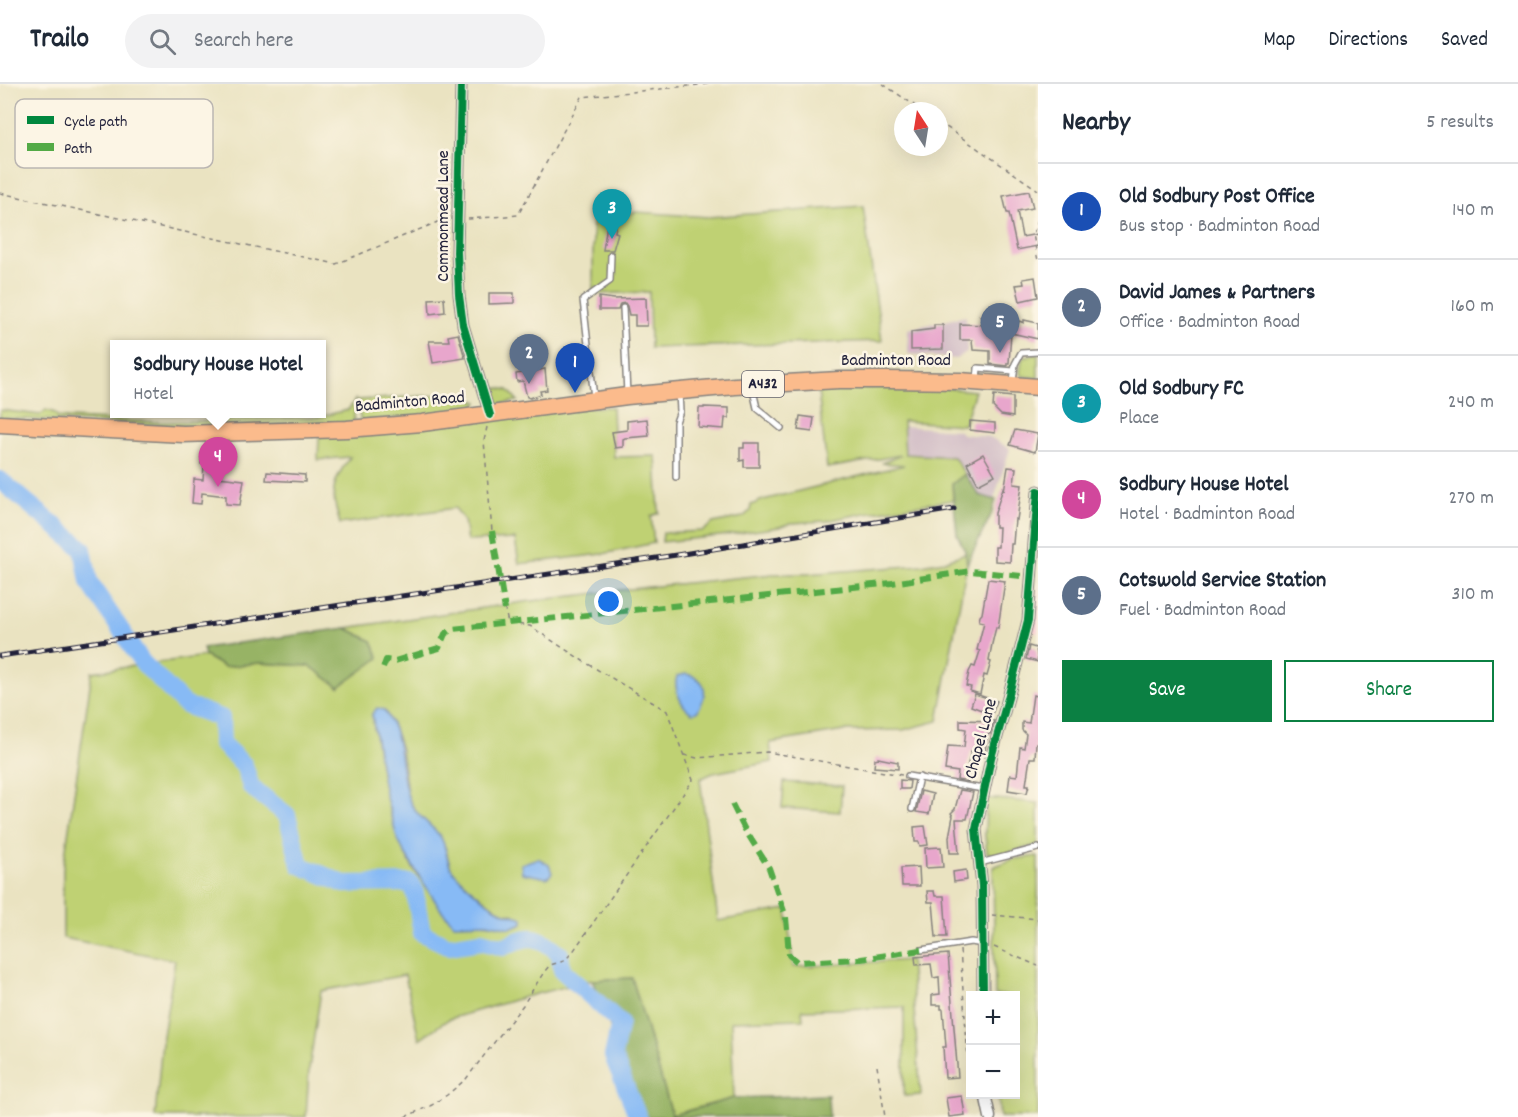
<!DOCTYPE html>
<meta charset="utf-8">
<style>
:root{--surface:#fff;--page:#f2f2f3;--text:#1f2937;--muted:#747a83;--line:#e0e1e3;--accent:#0b8043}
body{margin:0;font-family:Dekko,sans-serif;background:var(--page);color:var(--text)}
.controls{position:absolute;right:18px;bottom:18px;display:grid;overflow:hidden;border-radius:0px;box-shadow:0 6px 24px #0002}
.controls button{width:54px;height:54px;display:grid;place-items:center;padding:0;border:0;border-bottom:2px solid var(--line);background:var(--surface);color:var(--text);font:30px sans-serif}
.compass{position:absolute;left:894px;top:18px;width:54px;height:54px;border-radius:50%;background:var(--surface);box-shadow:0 6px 24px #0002;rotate:348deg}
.you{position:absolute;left:609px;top:518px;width:21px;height:21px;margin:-15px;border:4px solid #fff;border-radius:50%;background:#1a73e8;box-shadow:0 0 0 9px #1a73e833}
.badge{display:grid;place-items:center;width:39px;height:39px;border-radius:50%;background:var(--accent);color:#fff;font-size:20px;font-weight:700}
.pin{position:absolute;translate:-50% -50px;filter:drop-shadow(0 2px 3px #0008)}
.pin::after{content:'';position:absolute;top:32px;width:21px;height:18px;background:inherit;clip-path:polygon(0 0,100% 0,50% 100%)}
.popup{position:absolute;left:110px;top:256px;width:216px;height:78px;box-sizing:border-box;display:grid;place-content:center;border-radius:0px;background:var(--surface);filter:drop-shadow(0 2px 4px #0005);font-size:20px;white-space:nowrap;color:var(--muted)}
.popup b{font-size:22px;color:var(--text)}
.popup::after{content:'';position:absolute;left:50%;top:100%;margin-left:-12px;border:12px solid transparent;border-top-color:var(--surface)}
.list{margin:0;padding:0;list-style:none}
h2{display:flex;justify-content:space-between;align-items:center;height:78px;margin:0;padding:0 24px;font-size:26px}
h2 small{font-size:20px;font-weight:400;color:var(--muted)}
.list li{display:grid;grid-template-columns:39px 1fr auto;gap:18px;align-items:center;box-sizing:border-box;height:96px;padding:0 24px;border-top:2px solid var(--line)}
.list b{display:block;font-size:22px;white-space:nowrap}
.list p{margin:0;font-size:20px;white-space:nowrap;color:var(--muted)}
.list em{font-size:20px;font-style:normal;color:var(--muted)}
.actions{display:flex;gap:12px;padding:18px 24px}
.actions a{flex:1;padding:14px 0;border:2px solid var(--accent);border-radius:0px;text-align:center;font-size:21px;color:var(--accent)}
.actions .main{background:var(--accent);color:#fff}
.icon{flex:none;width:33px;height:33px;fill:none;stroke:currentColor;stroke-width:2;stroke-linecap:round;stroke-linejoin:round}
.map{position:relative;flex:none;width:1038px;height:1033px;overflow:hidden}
header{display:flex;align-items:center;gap:36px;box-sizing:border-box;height:84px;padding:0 30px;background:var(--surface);border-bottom:2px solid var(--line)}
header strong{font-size:28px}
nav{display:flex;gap:33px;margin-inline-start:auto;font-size:21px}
.search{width:420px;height:54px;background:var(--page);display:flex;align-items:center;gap:15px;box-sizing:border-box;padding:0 21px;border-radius:33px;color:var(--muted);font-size:22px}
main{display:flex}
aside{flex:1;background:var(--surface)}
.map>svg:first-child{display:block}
</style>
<header>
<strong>Trailo</strong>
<div class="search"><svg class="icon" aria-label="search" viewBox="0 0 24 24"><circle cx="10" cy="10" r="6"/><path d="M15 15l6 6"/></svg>Search here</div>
<nav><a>Map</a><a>Directions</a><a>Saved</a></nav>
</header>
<main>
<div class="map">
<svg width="1038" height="1033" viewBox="0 0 1038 1033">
<rect width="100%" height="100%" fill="#fcf5e5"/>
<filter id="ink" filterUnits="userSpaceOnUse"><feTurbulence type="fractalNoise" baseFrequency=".0167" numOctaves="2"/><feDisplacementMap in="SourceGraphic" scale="12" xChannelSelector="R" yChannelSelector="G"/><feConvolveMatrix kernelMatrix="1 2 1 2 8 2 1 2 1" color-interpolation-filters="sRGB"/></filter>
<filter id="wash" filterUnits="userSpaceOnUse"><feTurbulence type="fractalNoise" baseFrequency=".008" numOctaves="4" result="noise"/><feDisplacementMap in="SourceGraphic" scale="24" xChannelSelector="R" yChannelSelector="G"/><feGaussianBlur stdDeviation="1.35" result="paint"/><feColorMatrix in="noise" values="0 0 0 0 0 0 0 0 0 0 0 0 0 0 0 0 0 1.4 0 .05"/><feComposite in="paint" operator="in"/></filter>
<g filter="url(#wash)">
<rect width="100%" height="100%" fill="#eae3c1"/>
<path fill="#f7cfd2" d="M1038 499V549L1031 547Z"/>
<g fill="#d2bdc6">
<path d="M966 232 967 268 956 275 908 270V245Z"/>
<path d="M903 342 958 346 962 350 990 353 1010 365 994 415 979 411 954 373 905 370Z"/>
</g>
<g fill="#bfd173" stroke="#707a57" stroke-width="1.5" fill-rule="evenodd">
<path d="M863 122 882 257 650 264 649 208 593 210V136L636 128 708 133Z"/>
<path d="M1038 270V294L1021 292 1020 288 1022 275 1026 272Z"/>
<path d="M914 301 975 307 964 341 903 337 905 370 954 373 965 390 952 400 953 416 865 429 826 437 791 439 779 443 720 452 662 458 663 449 703 447 713 439 743 433 750 427 751 421 763 416 904 381 882 379 901 371 827 384 818 307Z"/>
<path d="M499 304 508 306 518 317 498 320 493 318 489 305Z"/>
<path d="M443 311 463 312 478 318 472 328 362 337 360 335 358 316Z"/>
<path d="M355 316 354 338 221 344 220 335 317 333 348 326Z"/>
<path d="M588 323H612L614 373 656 372 659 429 651 432 654 459 603 470 519 480 515 455 467 457 464 436 455 424 340 440C331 406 330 402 350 373L318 376 319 352Z"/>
<path d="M0 326 40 331 46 326 55 329 58 333 67 334 159 338 215 337V344L0 334Z"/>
<path d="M966 469 967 480 938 637 903 646 844 647 770 659 772 678 713 689 700 695 718 837 787 825 793 883 910 876 921 1011 904 1012V923L802 926 803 935 731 937 734 1014 672 1031 632 894 592 896 528 912 449 935 419 955 405 891 321 907 309 985 306 1033H155L162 958 175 876 63 854V785L92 588 205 572 224 583 259 579 310 582 339 603 372 557 346 544 524 518 630 505 773 490H807L922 481 944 477ZM384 626 392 639 401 665 408 714 417 730 439 752 446 765 450 783 459 796 502 828 513 830 523 839C507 847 494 838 477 839 460 827 439 815 425 800 388 760 380 682 372 630Z"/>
<path d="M784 698 842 702 840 728 782 724Z"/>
<path d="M986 714 1038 719V761L998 771 987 769 985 751Z"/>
<path d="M1038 772V1033H1000L998 1011 1016 1010V912L995 911 993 783 1013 775Z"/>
</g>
<g fill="#97b365" stroke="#5c6a50" stroke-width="1.5">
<path d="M965 390 979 411 996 416 992 429 967 480 965 467 957 450 952 400Z"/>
<path d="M346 544 372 557 379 574 339 603 310 582 259 579 224 583 205 572 203 564Z"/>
<path d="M632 894 672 1031 734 1014 828 1011 829 1033H645L592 896Z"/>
</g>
<g fill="#87baf5" stroke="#546e98" stroke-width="1.5">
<path d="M686 590C709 595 708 611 697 628L692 629C681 623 673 604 677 592Z"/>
<path d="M377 624 384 626C404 656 398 681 408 713 414 731 429 738 440 752 446 761 446 772 450 782 454 792 490 822 501 827 507 831 516 831 523 834V839L510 844 487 839 454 840 441 826 405 770 397 754 384 705 372 630Z"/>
<path d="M538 774 549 781 552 789 547 794 522 789 521 780Z"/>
</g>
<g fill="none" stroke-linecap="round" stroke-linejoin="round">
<path stroke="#87baf5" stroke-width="18" d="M0 396 83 465 89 498 142 578 185 621 221 634 222 660 244 681 251 703 287 731 300 781 344 800 410 799 414 804 422 849 449 862 481 857 503 863C529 850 538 850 560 870L562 886 620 939 613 972 638 1033"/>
</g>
<g id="blocks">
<g fill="#e8a6cc">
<path d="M1029 107 1033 124 1017 127 1022 153 1038 150V162L1017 166 1009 129H1007L1003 112Z"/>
<path d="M607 140 616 142 615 148 618 149 613 166H603Z"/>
<path d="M1035 193 1038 213 1020 217 1016 201 1024 200 1023 195Z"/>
<path d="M489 209H514V219L489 220Z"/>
<path d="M599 213 614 215 646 214 647 242H635V231H629L627 222 625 219 620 220 618 226H599Z"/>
<path d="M444 214 445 228 430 230 429 215Z"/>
<path d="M980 232 1015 243 1019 237 1024 239V236L1038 239V255L1011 249 1009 279H1007V282L990 280V267L973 266 972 256H960V240L988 241Z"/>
<path d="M934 241H943V265L911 266V248L934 245Z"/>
<path d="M458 250 465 274 433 279 429 257H449L448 252Z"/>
<path d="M545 285 547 306 540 307 541 310 530 314 527 313 523 297 517 298 516 290Z"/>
<path d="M994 311 1013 313V333L1001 331 993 323Z"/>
<path d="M704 323 729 324V334H725L724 345 698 343 699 324H704Z"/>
<path d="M800 332 814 334 812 348 798 346Z"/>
<path d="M647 335 649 352 625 354 623 355V363L615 364 612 348 627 346V337Z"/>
<path d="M970 337 995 339V349L970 346Z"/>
<path d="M1015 346 1038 350 1035 368 1010 361Z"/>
<path d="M744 359H759V383H744V376L740 377V364H744Z"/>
<path d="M203 366 214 367 213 381H219L218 393 244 396 240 421 226 420V412L202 409 201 420 192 419 194 395 203 396 204 381 201 380Z"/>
<path d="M983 370 995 391 978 400 967 379Z"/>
<path d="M1008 383 1016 384 1014 400 1022 401 1017 436 1015 435 1013 460H1011L1010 478 995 477V463H998L999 443H995V429L1003 404 1004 407Z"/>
<path d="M267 388 305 391V398L266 396Z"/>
<path d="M988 495 1005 497 998 544 996 543 992 560 989 577 991 578 987 592 984 591 980 610 970 607 971 603 966 602 969 588 972 582 975 583 980 567 977 566 984 538 979 537 980 532 982 530Z"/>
<path d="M1029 562 1036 564 1038 578 1026 575Z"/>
<path d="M975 610 997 617 992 630 971 622Z"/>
<path d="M1033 611 1038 612V659H1036L1035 674H1030L1026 701H1029L1027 709 1008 706 1010 691 1017 692 1020 663 1024 664 1026 650 1022 646V638L1029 639Z"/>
<path d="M960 636 994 637 990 650H988L984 670 971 667 967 684H970L968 698 957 696 958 688 945 686 948 662 964 663 966 645 960 644Z"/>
<path d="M878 674 898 678V685L874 683 875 675Z"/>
<path d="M900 696 910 697 909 705H900Z"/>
<path d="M960 706 973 708 967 735H956L959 769H950L949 753 953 732 951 729 955 725Z"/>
<path d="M921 707 933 710 929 730 916 728Z"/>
<path d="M925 742 928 761 920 762 919 758H915L914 743Z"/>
<path d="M941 763 943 783 926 784 925 764Z"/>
<path d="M919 783 920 802H902L901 784Z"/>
<path d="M966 786 967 796 954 798 953 788Z"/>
<path d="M927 807H934L935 812H944L947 853H936L933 818H928Z"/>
<path d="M948 870 958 993 945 994 943 963H946L943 925H941V921H932V911L940 910 939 893 933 894 931 880 916 881 915 873Z"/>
<path d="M962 1012 965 1031 949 1033 946 1014Z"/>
</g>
</g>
</g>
<g filter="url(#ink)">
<use href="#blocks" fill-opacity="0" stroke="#86827e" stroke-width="1.5"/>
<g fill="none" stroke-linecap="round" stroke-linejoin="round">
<defs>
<g id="lane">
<path d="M623 224 627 310"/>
<path d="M977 296 978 284 1014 287"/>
<path d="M1013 298 1015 280 1021 269 1038 268"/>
<path d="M752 302 757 324 781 344"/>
<path d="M594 314 583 216 610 197 611 171"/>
<path d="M676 393V338L680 327 679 309"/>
<path d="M908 692 983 705"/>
<path d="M912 725 919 693"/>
<path d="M980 779 1038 764"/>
<path d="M921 866 971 858 983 860"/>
</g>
<g id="street">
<path d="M461 0 457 168 459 211 463 241 490 331"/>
<path d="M983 912 982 802 976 745 991 674 1008 614 1028 536 1038 407"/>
<path d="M985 1010 990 1033"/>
</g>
<path id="primary" d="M0 340 183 350 347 345 422 339 627 312 735 302 839 296H889L960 297 1038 303"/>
</defs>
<use href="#lane" stroke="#86827e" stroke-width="8"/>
<use href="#street" stroke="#86827e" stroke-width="13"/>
<use href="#primary" stroke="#86827e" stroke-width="19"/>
<g stroke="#86827e" stroke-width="1.5" stroke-dasharray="4.5 4.5" stroke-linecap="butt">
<path d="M883 0 923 27"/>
<path d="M939 38 1038 106"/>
<path d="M0 109 336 180 440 137H448"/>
<path d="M468 135 518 131 582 13 708 0"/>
<path d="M1038 136 1033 150 1038 177"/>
<path d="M487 343 484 357 492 447"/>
<path d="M684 671 697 674 767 668 902 691"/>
<path d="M992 831 1038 835"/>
<path d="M994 863 1038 882"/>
<path d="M960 866 970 1000"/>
<path d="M877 982 885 1033"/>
<path d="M405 1033 432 1021 447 1011 466 995 523 921 544 888 550 881 564 877 572 869 693 696 667 627 583 577 530 542 508 539 505 526"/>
</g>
<use href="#lane" stroke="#fff" stroke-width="5"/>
<use href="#street" stroke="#fff" stroke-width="10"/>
<use href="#primary" stroke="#fbbb8c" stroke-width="16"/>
<defs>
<path id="rail" d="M0 572 683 470 954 425"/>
</defs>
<use href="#rail" stroke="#22223b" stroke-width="5"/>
<use href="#rail" stroke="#fcf5e5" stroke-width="3" stroke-dasharray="9" stroke-linecap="butt"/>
<g stroke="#53aa46" stroke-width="6" stroke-dasharray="12 6" stroke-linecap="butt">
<path d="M217 330 218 348"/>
<path d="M492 447 505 526"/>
<path d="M383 584 386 576 395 577 439 564 445 550 452 545 892 499 971 487 1031 493"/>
<path d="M732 720 744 744 769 784 786 833 789 871 797 878 861 875 921 866"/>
</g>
<defs>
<g id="cycleway">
<path d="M461 0 457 168 459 211 463 241 490 331"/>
<path d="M983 912 982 802 976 745 991 674 1008 614 1028 536 1038 407"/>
</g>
</defs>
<use href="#cycleway" stroke="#fcf5e5" stroke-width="11"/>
<use href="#cycleway" stroke="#00873e" stroke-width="8"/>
</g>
</g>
<g text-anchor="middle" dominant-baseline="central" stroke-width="5" stroke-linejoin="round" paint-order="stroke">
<rect fill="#fcf5e5" stroke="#63616e" stroke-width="1.5" x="742" y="287" width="42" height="26" rx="4.5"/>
<g font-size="16" font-weight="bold" fill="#22223b">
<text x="763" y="300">A432</text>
</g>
<g font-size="18" fill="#22223b" stroke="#fcf5e5">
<text transform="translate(444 132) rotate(-90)">Commonmead Lane</text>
<text x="896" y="277">Badminton Road</text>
<text transform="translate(410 319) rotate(-5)">Badminton Road</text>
<text transform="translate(982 655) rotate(-75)">Chapel Lane</text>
</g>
</g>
<rect x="15" y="15" width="198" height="69" rx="9" fill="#fcf5e5" stroke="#bbb6b2" stroke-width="1.5"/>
<rect x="27" y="32" width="27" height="8" fill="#00873e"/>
<rect x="27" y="59" width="27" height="8" fill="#53aa46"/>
<g font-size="16" fill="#22223b">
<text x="64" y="42">Cycle path</text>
<text x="64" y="69">Path</text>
</g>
</svg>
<div class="controls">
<button>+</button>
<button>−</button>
</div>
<svg class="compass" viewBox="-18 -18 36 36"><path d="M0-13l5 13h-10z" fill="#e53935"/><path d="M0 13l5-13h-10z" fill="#747a83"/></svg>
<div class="you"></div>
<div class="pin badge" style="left:575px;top:309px;background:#1a4fb4">1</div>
<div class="pin badge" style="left:529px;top:300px;background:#5c6f8a">2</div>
<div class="pin badge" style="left:612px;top:155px;background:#0f9aa8">3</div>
<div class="pin badge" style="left:218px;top:403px;background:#d1479c">4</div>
<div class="popup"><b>Sodbury House Hotel</b>Hotel</div>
<div class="pin badge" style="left:1000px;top:269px;background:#5c6f8a">5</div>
</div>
<aside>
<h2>Nearby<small>5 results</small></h2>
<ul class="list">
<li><span class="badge" style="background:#1a4fb4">1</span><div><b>Old Sodbury Post Office</b><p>Bus stop · Badminton Road</p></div><em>140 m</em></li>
<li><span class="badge" style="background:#5c6f8a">2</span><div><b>David James &amp; Partners</b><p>Office · Badminton Road</p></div><em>160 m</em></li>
<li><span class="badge" style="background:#0f9aa8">3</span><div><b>Old Sodbury FC</b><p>Place</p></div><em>240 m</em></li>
<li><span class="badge" style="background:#d1479c">4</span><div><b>Sodbury House Hotel</b><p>Hotel · Badminton Road</p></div><em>270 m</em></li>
<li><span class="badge" style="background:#5c6f8a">5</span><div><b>Cotswold Service Station</b><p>Fuel · Badminton Road</p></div><em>310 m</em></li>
</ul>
<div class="actions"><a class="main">Save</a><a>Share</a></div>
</aside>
</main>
